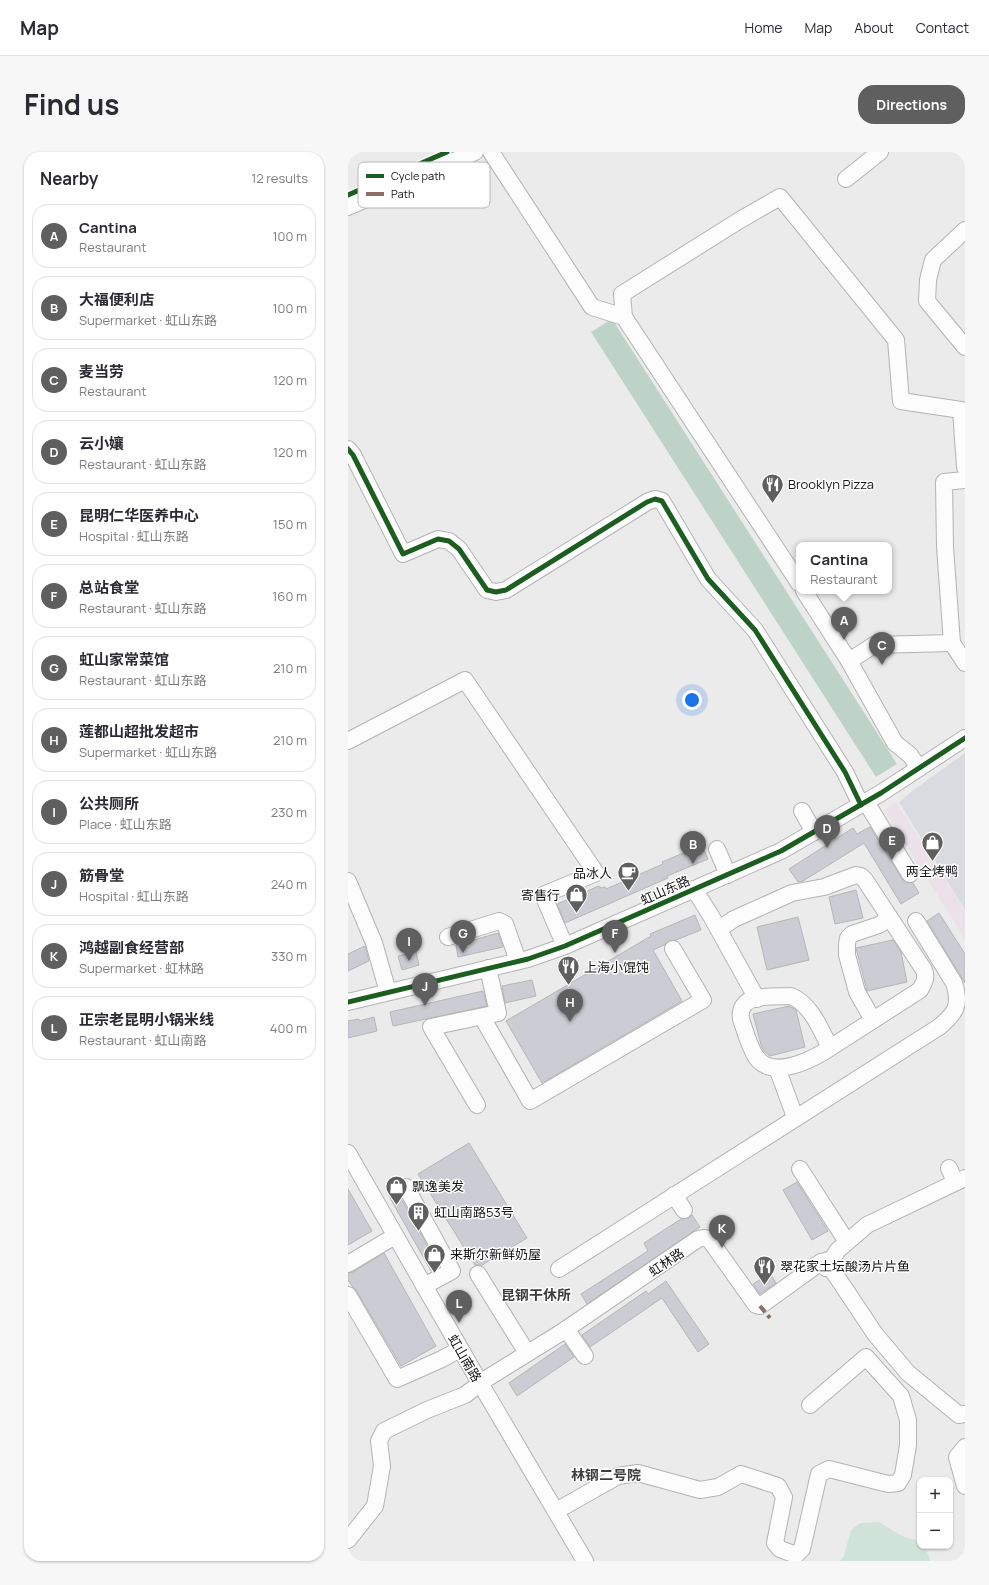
<!DOCTYPE html>
<meta charset="utf-8">
<style>
:root{--surface:#fff;--page:#f7f7f7;--text:#2b2b33;--muted:#7c7c81;--line:#e1e1e2;--accent:#5f5f60}
body{margin:0;font-family:Manrope,"Noto Sans SC",sans-serif;background:var(--page);color:var(--text)}
.controls{position:absolute;right:12px;bottom:12px;display:grid;overflow:hidden;border-radius:8px;box-shadow:0 1px 3px #0004}
.controls button{width:36px;height:36px;display:grid;place-items:center;padding:0;border:0;border-bottom:1px solid var(--line);background:var(--surface);color:var(--text);font:20px sans-serif}
.you{position:absolute;left:344px;top:548px;width:14px;height:14px;margin:-10px;border:3px solid #fff;border-radius:50%;background:#1a73e8;box-shadow:0 0 0 6px #1a73e833}
.badge{display:grid;place-items:center;width:26px;height:26px;border-radius:50%;background:var(--accent);color:#fff;font-size:13px;font-weight:700}
.pin{position:absolute;translate:-50% -33px;filter:drop-shadow(0 1px 2px #0008)}
.pin::after{content:'';position:absolute;top:21px;width:14px;height:12px;background:inherit;clip-path:polygon(0 0,100% 0,50% 100%)}
.popup{position:absolute;left:448px;top:390px;width:96px;height:52px;box-sizing:border-box;display:grid;place-content:center;border-radius:8px;background:var(--surface);filter:drop-shadow(0 1px 3px #0005);font-size:13px;white-space:nowrap;color:var(--muted)}
.popup b{font-size:15px;color:var(--text)}
.popup::after{content:'';position:absolute;left:50%;top:100%;margin-left:-8px;border:8px solid transparent;border-top-color:var(--surface)}
.list{margin:0;padding:0;list-style:none}
h2{display:flex;justify-content:space-between;align-items:center;height:52px;margin:0;padding:0 16px;font-size:17px}
h2 small{font-size:13px;font-weight:400;color:var(--muted)}
.list li{display:grid;grid-template-columns:26px 1fr auto;gap:12px;align-items:center;box-sizing:border-box;height:64px;margin:0 8px 8px;padding:0 8px;border:1px solid var(--line);border-radius:16px}
.list b{display:block;font-size:15px;white-space:nowrap}
.list p{margin:0;font-size:13px;white-space:nowrap;color:var(--muted)}
.list em{font-size:13px;font-style:normal;color:var(--muted)}
.map{position:relative;flex:none;width:617px;height:1409px;overflow:hidden;border-radius:16px}
header{display:flex;align-items:center;gap:24px;box-sizing:border-box;height:56px;padding:0 20px;background:var(--surface);border-bottom:1px solid var(--line)}
header strong{font-size:19px}
nav{display:flex;gap:22px;margin-inline-start:auto;font-size:14px}
.intro{display:flex;align-items:center;justify-content:space-between;box-sizing:border-box;height:96px;padding:0 24px}
h1{margin:0;font-size:28px}
.button{padding:10px 18px;border-radius:16px;background:var(--accent);color:#fff;font-size:14px;font-weight:700}
main{display:flex;gap:24px;padding:0 24px}
aside{flex:1;background:var(--surface);border-radius:16px;box-shadow:0 1px 3px #0004}
.map>svg:first-child{display:block}
</style>
<header>
<strong>Map</strong>
<nav><a>Home</a><a>Map</a><a>About</a><a>Contact</a></nav>
</header>
<div class="intro"><h1>Find us</h1><a class="button">Directions</a></div>
<main>
<aside>
<h2>Nearby<small>12 results</small></h2>
<ul class="list">
<li><span class="badge">A</span><div><b>Cantina</b><p>Restaurant</p></div><em>100 m</em></li>
<li><span class="badge">B</span><div><b>大福便利店</b><p>Supermarket · 虹山东路</p></div><em>100 m</em></li>
<li><span class="badge">C</span><div><b>麦当劳</b><p>Restaurant</p></div><em>120 m</em></li>
<li><span class="badge">D</span><div><b>云小孃</b><p>Restaurant · 虹山东路</p></div><em>120 m</em></li>
<li><span class="badge">E</span><div><b>昆明仁华医养中心</b><p>Hospital · 虹山东路</p></div><em>150 m</em></li>
<li><span class="badge">F</span><div><b>总站食堂</b><p>Restaurant · 虹山东路</p></div><em>160 m</em></li>
<li><span class="badge">G</span><div><b>虹山家常菜馆</b><p>Restaurant · 虹山东路</p></div><em>210 m</em></li>
<li><span class="badge">H</span><div><b>莲都山超批发超市</b><p>Supermarket · 虹山东路</p></div><em>210 m</em></li>
<li><span class="badge">I</span><div><b>公共厕所</b><p>Place · 虹山东路</p></div><em>230 m</em></li>
<li><span class="badge">J</span><div><b>筋骨堂</b><p>Hospital · 虹山东路</p></div><em>240 m</em></li>
<li><span class="badge">K</span><div><b>鸿越副食经营部</b><p>Supermarket · 虹林路</p></div><em>330 m</em></li>
<li><span class="badge">L</span><div><b>正宗老昆明小锅米线</b><p>Restaurant · 虹山南路</p></div><em>400 m</em></li>
</ul>
</aside>
<div class="map">
<svg width="617" height="1409" viewBox="0 0 617 1409">
<rect width="100%" height="100%" fill="#ebebec"/>
<path fill="#ede1e9" d="M548 650 617 759V787L536 658Z"/>
<path fill="#dadbe1" d="M617 601V758L551 650 567 637Z"/>
<path fill="#d0e3d8" d="M531 1370 554 1384 571 1389 572 1394H575L581 1404 582 1409H492L496 1404 503 1378 513 1371Z"/>
<path fill="#bed3c8" d="M264 167 549 612 528 625 243 180Z"/>
<g fill="#cccdd4" stroke="#b6b6b7">
<path d="M522 675 554 727 558 730 565 731 571 741 553 752 516 691 455 729 450 730 441 717 505 676 509 682Z"/>
<path d="M354 693 360 707 319 724 320 726 217 771 209 752 251 734 253 736 257 735 258 737 315 712 314 710Z"/>
<path d="M508 738 515 766 487 772 481 745Z"/>
<path d="M591 761 617 802V831L579 769Z"/>
<path d="M347 763 353 778 328 788 321 789 316 793 305 798 334 849 194 931 158 869 303 784 302 782Z"/>
<path d="M450 765 461 808 419 818 409 775Z"/>
<path d="M150 781 155 795 110 805 108 793Z"/>
<path d="M545 788 553 800 559 830 519 839 508 796Z"/>
<path d="M17 794 21 809 0 819V802Z"/>
<path d="M68 800 71 813 54 818 50 804Z"/>
<path d="M184 828 188 844 157 851 154 834Z"/>
<path d="M135 839 139 854 45 874 42 860Z"/>
<path d="M441 854 448 858 457 895 422 904 416 899 413 893 405 862Z"/>
<path d="M26 865 29 879 0 886V869L11 867V869Z"/>
<path d="M121 991 179 1086 134 1113H127L70 1022Z"/>
<path d="M449 1030 480 1079 464 1088 435 1038Z"/>
<path d="M0 1037 24 1079 0 1093Z"/>
<path d="M49 1039 91 1115 83 1119 41 1044Z"/>
<path d="M344 1063 352 1075 239 1152 233 1142 300 1099 296 1091 333 1067 341 1066Z"/>
<path d="M36 1101 88 1194 53 1214 8 1138 4 1134 0 1128V1121L5 1120Z"/>
<path d="M422 1121 428 1131 412 1142 405 1132Z"/>
<path d="M318 1129 361 1192 350 1200 314 1146 242 1195 234 1183 298 1139 300 1142Z"/>
<path d="M217 1192 226 1205 169 1244 161 1231Z"/>
</g>
<g fill="none" stroke-linecap="round" stroke-linejoin="round">
<defs>
<g id="minor">
<path d="M143 0 244 155 276 165 274 142 392 68 432 45 548 188 553 249 613 258 617 315"/>
<path d="M498 27 532 0"/>
<path d="M0 55 127 0"/>
<path d="M617 78 585 108 580 128 579 149 617 195"/>
<path d="M276 165 451 431"/>
<path d="M0 297 5 303 55 402 90 387 101 389 111 397 139 438 148 440 158 438 299 350 307 347 314 349 360 427 407 478 497 620 513 653"/>
<path d="M617 328 596 330 597 395 604 491 617 511"/>
<path d="M456 439 501 509 547 591 562 603 571 616"/>
<path d="M501 509 526 493 604 491"/>
<path d="M0 589 117 528 248 721 195 743 217 794"/>
<path d="M518 650 562 722"/>
<path d="M454 659 466 680"/>
<path d="M369 697 380 723"/>
<path d="M0 729 26 791 40 840"/>
<path d="M346 737 363 764 409 847"/>
<path d="M371 777 386 767 444 741 476 735 508 723 513 724 517 728 576 818C579 826 576 831 572 838L474 901C456 911 423 926 408 905 401 894 397 879 393 867 389 840 425 845 443 844 463 852 473 878 482 896"/>
<path d="M100 785 151 769 157 772 170 809"/>
<path d="M0 850 180 807 217 794 433 699 533 641 617 586"/>
<path d="M134 865 182 949 355 848 325 797"/>
<path d="M525 868 509 840 499 803V792L500 786 504 782 531 773 542 766"/>
<path d="M429 916 447 965"/>
<path d="M129 953 83 875 150 861 140 816"/>
<path d="M0 1001 132 1231 237 1409"/>
<path d="M601 1016 607 1030"/>
<path d="M452 1017 499 1090"/>
<path d="M58 1035 104 1119 76 1134"/>
<path d="M326 1043 336 1058"/>
<path d="M0 1112 47 1084"/>
<path d="M481 1113 527 1182 560 1221 611 1263 617 1262"/>
<path d="M478 1116 490 1098 519 1073 617 1026"/>
<path d="M211 1117 591 875C608 861 613 853 606 831L568 769"/>
<path d="M130 1122 179 1201"/>
<path d="M0 1143 49 1227 94 1207 112 1197"/>
<path d="M218 1177 237 1204"/>
<path d="M617 1295 609 1305 617 1334"/>
<path d="M208 1359 270 1324 290 1321 352 1338 370 1335 393 1322 430 1334 436 1345 427 1391 432 1397 448 1403 454 1397 471 1322 481 1317 540 1332 550 1331 555 1323 560 1293V1268L553 1244 518 1205 462 1253"/>
<path d="M0 1388 27 1354 34 1314 31 1289 36 1279 79 1258 117 1243 138 1227 214 1180 350 1087 355 1086 361 1087 408 1153 412 1154 473 1110 485 1107"/>
</g>
</defs>
<use href="#minor" stroke="#b3b3b4" stroke-width="18"/>
<use href="#minor" stroke="#fcfcfc" stroke-width="16"/>
<path stroke="#8d6e63" stroke-width="4" stroke-dasharray="8 4" stroke-linecap="butt" d="M412 1154 422 1166"/>
<defs>
<g id="cycleway">
<path d="M0 43 99 0"/>
<path d="M0 297 5 303 55 402 90 387 101 389 111 397 139 438 148 440 158 438 299 350 307 347 314 349 360 427 407 478 497 620 513 653"/>
<path d="M0 850 180 807 217 794 433 699 533 641 617 586"/>
</g>
</defs>
<use href="#cycleway" stroke="#fff" stroke-width="8"/>
<use href="#cycleway" stroke="#1b5e20" stroke-width="5"/>
</g>
<defs>
<symbol id="restaurant-pin" viewBox="-11 -11 22 30"><path d="M0 17L-7.5 6A9.5 9.5 0 1 1 7.5 6Z" fill="#5f5f60" stroke="#fff"/><path d="M-5-6h1v4h1v-4h1v4h1v-4h1v5L-1.5 .5V6h-2V.5L-5-1ZM5-6V6H3V1.5H1.5Q1.5-4 5-6Z" fill="#fff"/></symbol>
<symbol id="shop-pin" viewBox="-11 -11 22 30"><path d="M0 17L-7.5 6A9.5 9.5 0 1 1 7.5 6Z" fill="#5f5f60" stroke="#fff"/><path d="M-5-2.5h2.3a2.7 3.5 0 0 1 5.4 0H5L5.5 6h-11ZM-1.5-2.5h3a1.5 2.3 0 0 0-3 0Z" fill="#fff"/></symbol>
<symbol id="cafe-pin" viewBox="-11 -11 22 30"><path d="M0 17L-7.5 6A9.5 9.5 0 1 1 7.5 6Z" fill="#5f5f60" stroke="#fff"/><path d="M-5.5-4.5H6V0H3Q3 3.5 0 3.5H-2.5Q-5.5 3.5-5.5 0ZM3-3.2v2h1.7v-2ZM-6 4.5H4V6H-6Z" fill="#fff"/></symbol>
<symbol id="building-pin" viewBox="-11 -11 22 30"><path d="M0 17L-7.5 6A9.5 9.5 0 1 1 7.5 6Z" fill="#5f5f60" stroke="#fff"/><path d="M-4-6H4V6H1V3H-1V6H-4ZM-2.5-4.3h1.7v1.8h-1.7ZM.8-4.3h1.7v1.8H.8ZM-2.5-1h1.7V.8h-1.7ZM.8-1h1.7V.8H.8Z" fill="#fff"/></symbol>
</defs>
<g fill-rule="evenodd">
<use href="#restaurant-pin" x="412" y="320" width="25" height="34"/>
<use href="#shop-pin" x="572" y="678" width="25" height="34"/>
<use href="#cafe-pin" x="268" y="708" width="25" height="34"/>
<use href="#shop-pin" x="216" y="730" width="25" height="34"/>
<use href="#restaurant-pin" x="208" y="802" width="25" height="34"/>
<use href="#shop-pin" x="36" y="1022" width="25" height="34"/>
<use href="#building-pin" x="58" y="1048" width="25" height="34"/>
<use href="#shop-pin" x="74" y="1090" width="25" height="34"/>
<use href="#restaurant-pin" x="404" y="1102" width="25" height="34"/>
</g>
<g text-anchor="middle" dominant-baseline="central" stroke-width="3" stroke-linejoin="round" paint-order="stroke">
<g font-size="13" fill="#141415" stroke="#fff" text-anchor="start">
<text x="440" y="332">Brooklyn Pizza</text>
<text x="584" y="719" text-anchor="middle">两全烤鸭</text>
<text x="264" y="721" text-anchor="end">品冰人</text>
<text x="212" y="743" text-anchor="end">寄售行</text>
<text x="236" y="815">上海小馄饨</text>
<text x="64" y="1034">飘逸美发</text>
<text x="86" y="1060">虹山南路53号</text>
<text x="102" y="1102">来斯尔新鲜奶屋</text>
<text x="432" y="1114">翠花家土坛酸汤片片鱼</text>
</g>
<g font-size="13" fill="#141415" stroke="#fff">
<text transform="translate(317 738) rotate(-24)">虹山东路</text>
<text transform="translate(318 1110) rotate(-34)">虹林路</text>
<text transform="translate(117 1206) rotate(60)">虹山南路</text>
</g>
<g font-size="14" font-weight="bold" fill="#3d3d40" stroke="#fff">
<text x="188" y="1142">昆钢干休所</text>
<text x="258" y="1322">林钢二号院</text>
</g>
</g>
<rect x="10" y="10" width="132" height="46" rx="6" fill="#fff" stroke="#b8b8b9" stroke-width="1"/>
<rect x="18" y="22" width="18" height="4" fill="#1b5e20"/>
<rect x="18" y="40" width="18" height="4" fill="#8d6e63"/>
<g font-size="11" fill="#141415">
<text x="43" y="28">Cycle path</text>
<text x="43" y="46">Path</text>
</g>
</svg>
<div class="controls">
<button>+</button>
<button>−</button>
</div>
<div class="you"></div>
<div class="pin badge" style="left:496px;top:488px">A</div>
<div class="popup"><b>Cantina</b>Restaurant</div>
<div class="pin badge" style="left:345px;top:712px">B</div>
<div class="pin badge" style="left:534px;top:513px">C</div>
<div class="pin badge" style="left:479px;top:696px">D</div>
<div class="pin badge" style="left:544px;top:708px">E</div>
<div class="pin badge" style="left:267px;top:801px">F</div>
<div class="pin badge" style="left:115px;top:801px">G</div>
<div class="pin badge" style="left:222px;top:870px">H</div>
<div class="pin badge" style="left:61px;top:809px">I</div>
<div class="pin badge" style="left:77px;top:854px">J</div>
<div class="pin badge" style="left:374px;top:1096px">K</div>
<div class="pin badge" style="left:111px;top:1171px">L</div>
</div>
</main>
